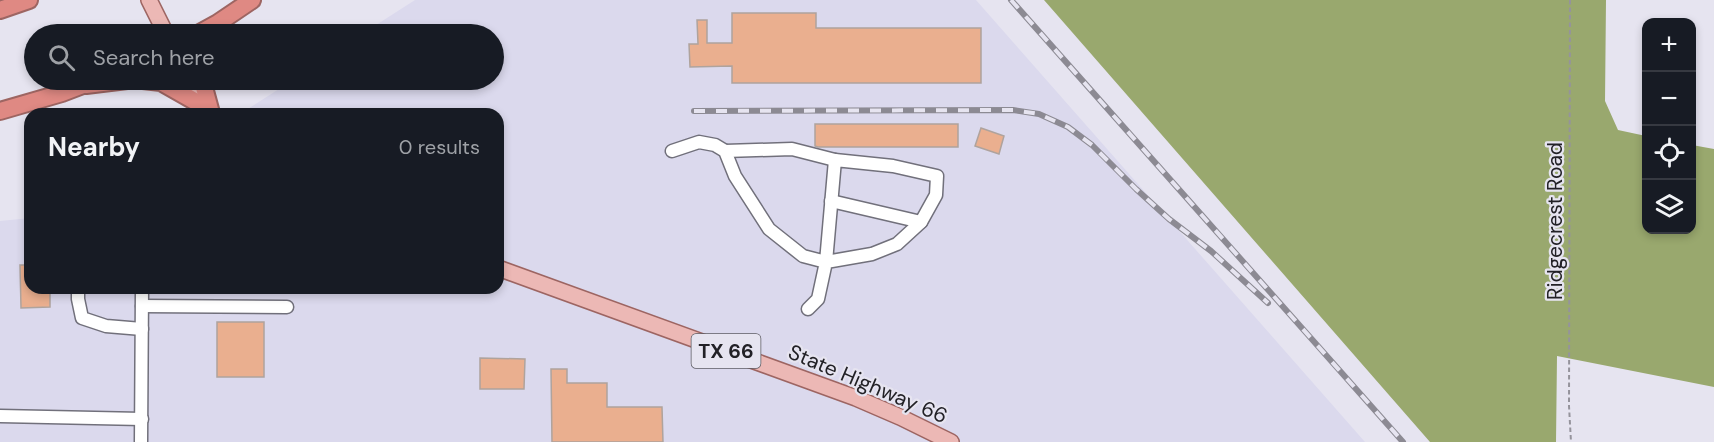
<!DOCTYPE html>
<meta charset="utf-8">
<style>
:root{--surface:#171b24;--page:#242831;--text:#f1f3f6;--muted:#9ea1a6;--line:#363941}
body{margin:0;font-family:"DM Sans",sans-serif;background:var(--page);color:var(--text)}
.controls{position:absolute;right:18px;top:18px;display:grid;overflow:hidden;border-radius:12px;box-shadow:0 3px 9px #0003}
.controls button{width:54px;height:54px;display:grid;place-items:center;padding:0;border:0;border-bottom:2px solid var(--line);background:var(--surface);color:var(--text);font:30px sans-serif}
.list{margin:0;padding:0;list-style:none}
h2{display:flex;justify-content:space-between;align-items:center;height:78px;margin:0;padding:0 24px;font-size:26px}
h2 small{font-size:20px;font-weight:400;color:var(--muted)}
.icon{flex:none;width:33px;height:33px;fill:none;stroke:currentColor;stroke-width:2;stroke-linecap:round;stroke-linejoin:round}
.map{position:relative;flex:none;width:1714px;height:442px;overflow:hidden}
.search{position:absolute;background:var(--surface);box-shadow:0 3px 9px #0003;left:24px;top:24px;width:480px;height:66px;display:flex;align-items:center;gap:15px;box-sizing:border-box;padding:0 21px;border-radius:33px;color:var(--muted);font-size:22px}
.panel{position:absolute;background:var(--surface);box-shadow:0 3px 9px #0003;left:24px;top:108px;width:480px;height:186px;border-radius:18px}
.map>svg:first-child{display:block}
</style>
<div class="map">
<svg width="1714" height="442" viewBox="0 0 1714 442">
<rect width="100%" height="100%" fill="#e6e4f0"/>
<path fill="#dbd9ed" d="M415 0H976L1365 442H0V221L30 218V288H498V114H240L293 80H494V34H362Z"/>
<path fill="#99a86e" d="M1044 0H1606L1605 101 1618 130 1646 136V230H1692V145L1714 149V387L1557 356 1556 442H1430Z"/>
<g fill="#eaaf8f" stroke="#afa39d" stroke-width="1.5">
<path d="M732 13H816V28H981V83H732V66L690 67 689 44H698L697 20H707V43H732Z"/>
<path d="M815 124H958V147H818L815 146Z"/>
<path d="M981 128 1004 136 999 154 975 146Z"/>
<path d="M20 265H30V288H50V307L21 308Z"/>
<rect x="217" y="322" width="47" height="55"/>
<path d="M480 358 525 359 524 389H480Z"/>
<path d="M551 369H567V383H607V407H662L663 442H552Z"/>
</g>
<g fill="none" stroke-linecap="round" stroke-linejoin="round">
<defs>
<g id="minor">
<path d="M672 151 699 142 715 145 725 151 735 176 769 229 803 256 826 262 872 254 897 244 921 222 936 195 937 176 893 166 835 160 826 262 818 299 808 309"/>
<path d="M725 151 792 149 835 160"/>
<path d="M831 201 921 222"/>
<path d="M78 288V299L82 318 106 326 142 329"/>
<path d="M142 306 287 307"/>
<path d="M0 416 142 419"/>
<path d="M141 442 142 288"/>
</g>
<g id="major">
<path d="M149 0 166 34"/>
<path d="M190 80 206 109"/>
<path d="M498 268 856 398 900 417 951 442"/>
</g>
<g id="highway">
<path d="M0 10 29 0"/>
<path d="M198 34 218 23 252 0"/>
<path d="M143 80 161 82 205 107"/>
<path d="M202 80 211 113"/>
<path d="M86 85 127 80"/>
<path d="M0 111 62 93 96 80"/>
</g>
</defs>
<use href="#minor" stroke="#71707b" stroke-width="15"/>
<use href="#major" stroke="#9d6562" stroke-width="18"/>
<use href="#highway" stroke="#9d6562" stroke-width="20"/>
<path stroke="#95939c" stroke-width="2" stroke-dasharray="4.5 3" stroke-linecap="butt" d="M1570 0 1569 406 1571 442"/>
<use href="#minor" stroke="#fff" stroke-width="12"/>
<use href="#major" stroke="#ecb8b5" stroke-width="15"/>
<use href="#highway" stroke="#df8983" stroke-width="16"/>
<defs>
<g id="rail">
<path d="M1011 0 1403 442"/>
<path d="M694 111 1013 110 1039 114 1068 127 1092 145 1136 189 1169 219 1211 251 1268 303"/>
</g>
</defs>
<use href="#rail" stroke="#8c8a93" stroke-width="6"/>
<use href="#rail" stroke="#e6e4f0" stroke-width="4" stroke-dasharray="11" stroke-linecap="butt"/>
</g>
<g text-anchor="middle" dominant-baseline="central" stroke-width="4.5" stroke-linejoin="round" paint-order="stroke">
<rect fill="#e6e4f0" stroke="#5d5c63" stroke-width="1.5" x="691.5" y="334" width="69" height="34" rx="4.5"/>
<g font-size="20" font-weight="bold" fill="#222126">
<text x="726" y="351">TX 66</text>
</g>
<g font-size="21" fill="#222126" stroke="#e6e4f0">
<text transform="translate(1555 221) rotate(-90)">Ridgecrest Road</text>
<text transform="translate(868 384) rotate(23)">State Highway 66</text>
</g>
</g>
</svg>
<div class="controls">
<button>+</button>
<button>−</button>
<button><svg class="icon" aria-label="locate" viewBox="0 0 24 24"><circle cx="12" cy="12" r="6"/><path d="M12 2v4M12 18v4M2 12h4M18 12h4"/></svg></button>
<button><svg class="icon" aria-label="layers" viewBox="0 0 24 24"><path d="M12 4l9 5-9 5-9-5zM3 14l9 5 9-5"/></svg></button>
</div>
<div class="search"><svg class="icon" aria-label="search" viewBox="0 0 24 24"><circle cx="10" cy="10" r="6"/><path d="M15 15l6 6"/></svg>Search here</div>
<section class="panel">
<h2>Nearby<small>0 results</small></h2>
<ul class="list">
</ul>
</section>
</div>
